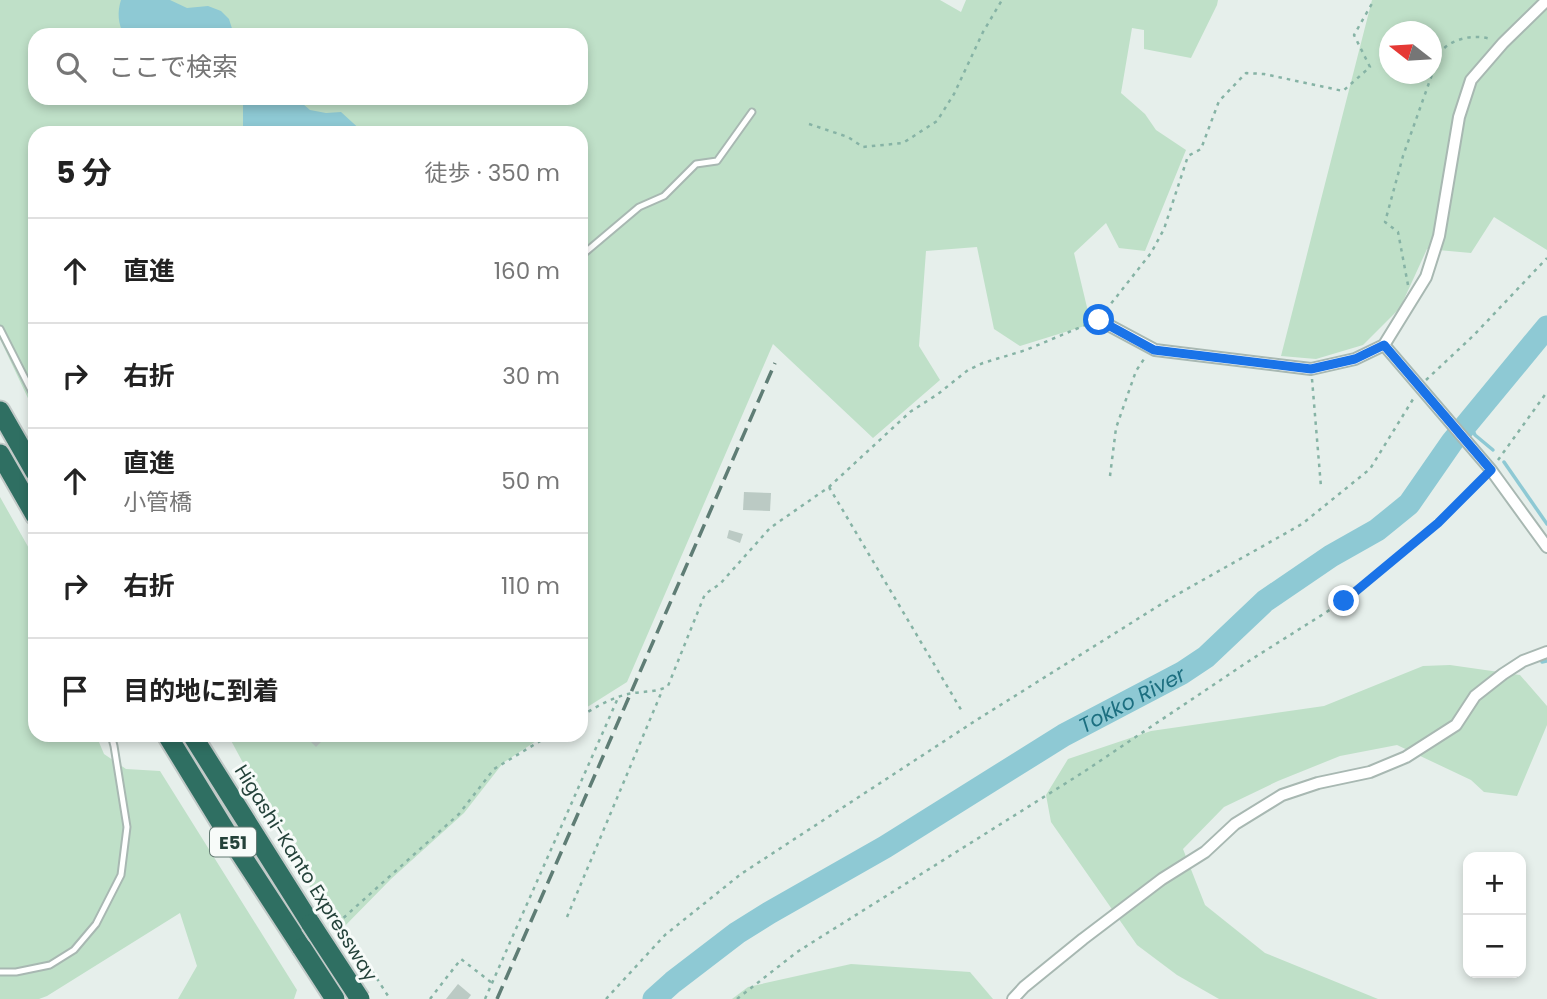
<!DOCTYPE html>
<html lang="ja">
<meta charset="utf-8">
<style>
:root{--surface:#fff;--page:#f2f2f2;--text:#222;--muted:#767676;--line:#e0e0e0}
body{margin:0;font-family:Poppins,"Noto Sans JP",sans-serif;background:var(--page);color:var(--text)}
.controls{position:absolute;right:21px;bottom:21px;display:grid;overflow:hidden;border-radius:14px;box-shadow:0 4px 10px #0003}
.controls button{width:63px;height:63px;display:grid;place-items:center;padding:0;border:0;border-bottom:2px solid var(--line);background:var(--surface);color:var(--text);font:35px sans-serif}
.compass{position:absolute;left:1379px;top:21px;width:63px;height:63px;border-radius:50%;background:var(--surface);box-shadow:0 4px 10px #0003;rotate:287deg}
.stop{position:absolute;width:21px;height:21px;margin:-16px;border:5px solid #1a73e8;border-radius:50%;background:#fff}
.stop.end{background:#1a73e8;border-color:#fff;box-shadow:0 2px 7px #0008}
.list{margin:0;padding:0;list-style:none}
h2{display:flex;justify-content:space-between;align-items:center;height:91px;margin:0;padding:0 28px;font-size:30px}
h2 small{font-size:23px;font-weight:400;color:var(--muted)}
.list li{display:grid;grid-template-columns:46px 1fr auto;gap:21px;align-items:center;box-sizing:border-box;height:105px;padding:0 28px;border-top:2px solid var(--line)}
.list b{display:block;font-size:26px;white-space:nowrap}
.list p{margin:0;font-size:23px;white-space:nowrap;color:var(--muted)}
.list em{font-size:23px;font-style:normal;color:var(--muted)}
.icon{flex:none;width:38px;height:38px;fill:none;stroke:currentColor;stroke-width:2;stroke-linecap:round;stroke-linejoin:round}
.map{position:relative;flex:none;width:1547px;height:999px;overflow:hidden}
.search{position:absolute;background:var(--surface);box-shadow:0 4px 10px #0003;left:28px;top:28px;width:560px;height:77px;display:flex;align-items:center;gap:18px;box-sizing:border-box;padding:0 24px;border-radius:21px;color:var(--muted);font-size:26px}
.panel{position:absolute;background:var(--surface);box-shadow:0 4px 10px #0003;left:28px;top:126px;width:560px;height:616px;border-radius:21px}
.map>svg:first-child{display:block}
</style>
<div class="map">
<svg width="1547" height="999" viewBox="0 0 1547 999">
<rect width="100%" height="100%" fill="#e6efeb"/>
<g fill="#bfe0c8" fill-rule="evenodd">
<path d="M0 0H940L961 12 966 0H1218L1217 5 1191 58 1144 49V30L1132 28 1121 93 1145 114 1156 130 1186 150 1145 251 1119 248 1106 223 1074 253 1091 324 1020 346 994 329 977 247 926 251 919 346 940 380 873 438 773 344 627 682 581 711V133H35V413L0 339ZM35 35H581V98H35Z"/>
<path d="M1372 0H1547V250L1494 217 1471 253 1427 249 1400 308 1363 345 1316 359 1281 356ZM1390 32H1432V74H1390Z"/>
<path d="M0 497 35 559V735H96L104 754 126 769 160 771 297 990 294 999H178L197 966 180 913 47 996 39 999H0Z"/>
<path d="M1450 665 1520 675 1547 706V725L1517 796 1484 792 1471 780 1397 745 1340 756 1278 781 1224 807 1183 849 1205 905 1265 953 1378 999H1219L1177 975 1137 945 1051 822 1046 795 1068 759 1151 731 1324 706 1423 666Z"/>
<path d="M228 735H545L503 763 464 813 391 879 336 935Z"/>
<path d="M851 964 970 972 993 999H732L748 987Z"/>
</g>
<g fill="#8ec9d4">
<path d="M121 0H170L187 8 208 6 221 11 229 19 234 35H124C118 24 117 12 121 0Z"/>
<path d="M241 98H296L310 110 326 113 341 112 364 133H243V105Z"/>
</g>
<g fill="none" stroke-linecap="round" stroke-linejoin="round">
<g stroke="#8ec9d4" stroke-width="3.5">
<path d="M1469 422 1475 435 1493 450"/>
<path d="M1504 462 1547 524"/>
<path d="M1542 662 1547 661"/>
</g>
<path stroke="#8ec9d4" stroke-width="23" id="s1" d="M654 999 673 982 737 933 769 913 885 847 1064 735 1182 673 1206 657 1265 601 1331 556 1377 530 1409 504 1452 442 1547 327"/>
</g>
<g fill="#bbcac4">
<path d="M744 492 771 493 770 511 743 510Z"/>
<path d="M729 530 743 534 740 543 727 538Z"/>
<path d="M304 735H328L316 747Z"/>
<path d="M458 984 471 995 468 999H446Z"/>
</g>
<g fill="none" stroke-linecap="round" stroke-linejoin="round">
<defs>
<g id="lane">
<path d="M581 256 639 207 664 196 696 164 717 161 752 112"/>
<path d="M0 329 35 398"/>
<path d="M0 972H16L50 965 74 950 96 924 121 875 127 827 114 746 111 735"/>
</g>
<g id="street">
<path d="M1099 320 1155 350 1311 369 1355 359 1384 345 1426 277 1439 236 1459 117 1471 80 1503 43 1547 0"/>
<path d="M1384 345 1491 470 1547 547"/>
<path d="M1013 999 1024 987 1083 939 1162 879 1205 852 1235 824 1282 795 1318 783 1370 772 1406 757 1456 725 1475 696 1503 674 1523 661 1547 652"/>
</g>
<g id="highway">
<path d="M0 411 35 472"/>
<path d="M0 454 35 515"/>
<path d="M167 735 227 833 302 948"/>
<path d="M192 735 311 924"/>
</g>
</defs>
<use href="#lane" stroke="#a8b8b2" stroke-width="9"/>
<use href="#street" stroke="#a8b8b2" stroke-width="14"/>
<use href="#highway" stroke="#c2cac8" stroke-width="23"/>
<g stroke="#86b3a5" stroke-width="2.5" stroke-dasharray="3.5 5" stroke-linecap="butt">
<path d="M809 124 848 137 863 147 903 143 937 121 954 94 983 32 1002 0"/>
<path d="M1408 285 1398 232 1385 222 1403 156 1440 52C1453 38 1473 34 1491 39"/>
<path d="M1106 310 1151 253 1164 229 1188 156 1201 149 1219 101 1246 73 1264 74 1343 91 1370 67 1354 35 1374 0"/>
<path d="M1312 379 1321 487"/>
<path d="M1426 380 1474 335 1547 258"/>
<path d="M1498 460 1547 392"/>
<path d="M1110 476 1116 428 1136 371 1146 356"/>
<path d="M829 487 963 713"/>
<path d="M581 716C596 707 611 698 628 694 641 691 656 693 668 686L705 594 720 584 770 528 829 487 910 412 938 394 968 370 983 363 1026 350 1088 324"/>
<path d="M567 917 662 691"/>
<path d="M340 921 390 999"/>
<path d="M333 931 340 921 459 814 494 769 550 735"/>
<path d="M430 999 461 959 492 983"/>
<path d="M485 999 618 698"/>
<path d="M606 999 665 935 741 874 975 721 1171 598 1302 524 1370 469 1415 396"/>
<path d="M737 999 797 952 1082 773 1252 659 1344 601 1438 523 1482 479"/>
</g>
<use href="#lane" stroke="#fff" stroke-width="5"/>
<use href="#street" stroke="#fff" stroke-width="10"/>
<use href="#highway" stroke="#2f6f62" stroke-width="19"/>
<path stroke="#5f7d75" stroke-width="3.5" stroke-dasharray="14 7" stroke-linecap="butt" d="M497 999 775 363"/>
<defs>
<g id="highway-bridge">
<path d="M311 924 360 999"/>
<path d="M302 948 335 999"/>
</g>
</defs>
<use href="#highway-bridge" stroke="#c2cac8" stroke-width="23" stroke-linecap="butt"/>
<use href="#highway-bridge" stroke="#2f6f62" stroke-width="19"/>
</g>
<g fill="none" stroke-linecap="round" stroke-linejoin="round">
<path stroke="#1a73e8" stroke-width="9" d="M1099 320 1154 350 1311 369 1355 359 1384 345 1491 470 1438 523 1344 601"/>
</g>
<g text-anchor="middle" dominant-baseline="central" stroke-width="6" stroke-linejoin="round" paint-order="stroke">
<rect fill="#f7fbf9" stroke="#637a73" stroke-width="2" x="210" y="827.5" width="46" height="29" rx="5"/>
<g font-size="18" font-weight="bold" fill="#24423a">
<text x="233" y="842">E51</text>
</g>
<g font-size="19" fill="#24423a" stroke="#f7fbf9">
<text transform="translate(306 873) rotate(58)">Higashi-Kanto Expressway</text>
</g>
<g font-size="21" font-style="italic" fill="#1c6f80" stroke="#f7fbf9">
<text stroke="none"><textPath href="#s1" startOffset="565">Tokko River</textPath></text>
</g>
</g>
</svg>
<div class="controls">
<button>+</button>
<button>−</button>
</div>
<svg class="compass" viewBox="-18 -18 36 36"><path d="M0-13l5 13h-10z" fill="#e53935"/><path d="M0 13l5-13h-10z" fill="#767676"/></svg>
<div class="stop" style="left:1099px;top:320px"></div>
<div class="stop end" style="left:1344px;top:601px"></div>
<div class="search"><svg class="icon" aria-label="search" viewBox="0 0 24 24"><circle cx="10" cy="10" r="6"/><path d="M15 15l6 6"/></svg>ここで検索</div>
<section class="panel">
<h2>5 分<small>徒歩 · 350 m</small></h2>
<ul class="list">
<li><svg class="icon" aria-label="ahead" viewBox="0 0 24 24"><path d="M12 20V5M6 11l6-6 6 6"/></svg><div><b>直進</b></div><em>160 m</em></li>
<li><svg class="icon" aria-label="right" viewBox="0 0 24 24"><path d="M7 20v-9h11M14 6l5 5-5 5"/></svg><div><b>右折</b></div><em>30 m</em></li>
<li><svg class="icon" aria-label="ahead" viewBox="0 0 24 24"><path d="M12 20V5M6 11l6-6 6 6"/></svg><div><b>直進</b><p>小管橋</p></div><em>50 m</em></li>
<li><svg class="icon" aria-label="right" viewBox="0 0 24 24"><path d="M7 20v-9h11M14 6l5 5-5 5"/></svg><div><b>右折</b></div><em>110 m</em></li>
<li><svg class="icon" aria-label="arrive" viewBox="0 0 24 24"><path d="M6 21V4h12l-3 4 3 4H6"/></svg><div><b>目的地に到着</b></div></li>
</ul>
</section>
</div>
